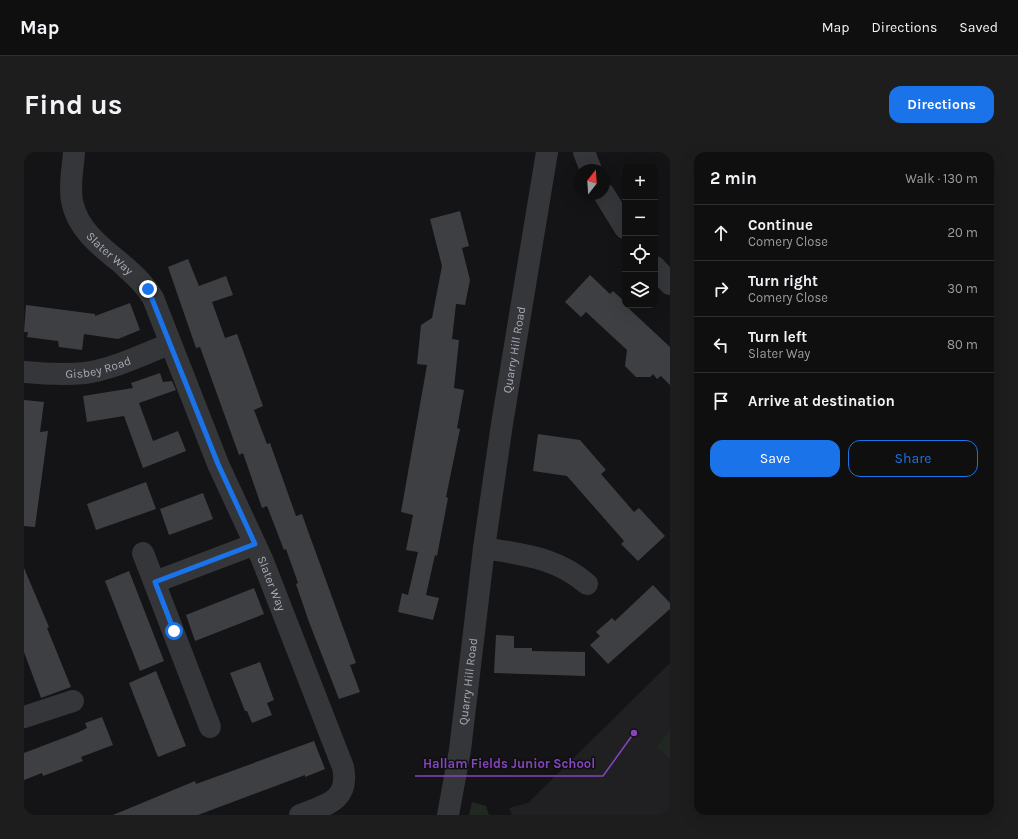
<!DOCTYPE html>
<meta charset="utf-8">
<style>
:root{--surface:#0f0f10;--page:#1d1d1e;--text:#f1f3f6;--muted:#9b9c9f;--line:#2f2f30;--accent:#1a73e8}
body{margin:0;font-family:Karla,sans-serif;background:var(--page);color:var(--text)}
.controls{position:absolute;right:12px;top:12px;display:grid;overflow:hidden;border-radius:8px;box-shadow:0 4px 16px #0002}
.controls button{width:36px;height:36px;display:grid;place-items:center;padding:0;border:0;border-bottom:1px solid var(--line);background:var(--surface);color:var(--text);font:20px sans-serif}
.compass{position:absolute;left:550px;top:12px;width:36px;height:36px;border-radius:50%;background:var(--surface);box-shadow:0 4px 16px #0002;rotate:17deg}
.stop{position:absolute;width:12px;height:12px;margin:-9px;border:3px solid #1a73e8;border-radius:50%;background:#fff}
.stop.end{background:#1a73e8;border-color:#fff;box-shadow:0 1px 4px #0008}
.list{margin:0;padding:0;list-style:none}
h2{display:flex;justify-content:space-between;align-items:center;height:52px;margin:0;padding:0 16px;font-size:17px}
h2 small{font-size:13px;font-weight:400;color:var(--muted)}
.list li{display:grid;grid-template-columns:26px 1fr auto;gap:12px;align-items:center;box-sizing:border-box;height:56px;padding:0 16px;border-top:1px solid var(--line)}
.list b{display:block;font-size:15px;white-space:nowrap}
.list p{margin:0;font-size:13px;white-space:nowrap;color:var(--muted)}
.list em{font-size:13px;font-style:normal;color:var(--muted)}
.actions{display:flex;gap:8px;padding:12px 16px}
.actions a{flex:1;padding:9px 0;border:1px solid var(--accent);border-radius:12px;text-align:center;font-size:14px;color:var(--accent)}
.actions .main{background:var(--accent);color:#fff}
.icon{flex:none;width:22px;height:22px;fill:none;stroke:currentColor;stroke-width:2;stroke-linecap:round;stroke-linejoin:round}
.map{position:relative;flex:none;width:646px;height:663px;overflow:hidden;border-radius:12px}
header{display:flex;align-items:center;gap:24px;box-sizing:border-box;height:56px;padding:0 20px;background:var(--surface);border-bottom:1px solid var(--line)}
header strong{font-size:19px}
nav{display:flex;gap:22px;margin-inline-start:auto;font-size:14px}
.intro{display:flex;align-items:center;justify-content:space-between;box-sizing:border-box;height:96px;padding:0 24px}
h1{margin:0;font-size:28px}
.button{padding:10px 18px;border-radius:12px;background:var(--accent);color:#fff;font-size:14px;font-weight:700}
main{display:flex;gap:24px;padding:0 24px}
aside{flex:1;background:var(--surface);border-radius:12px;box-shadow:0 4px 16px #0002}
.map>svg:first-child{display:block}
</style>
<header>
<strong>Map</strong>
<nav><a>Map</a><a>Directions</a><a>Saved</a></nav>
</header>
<div class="intro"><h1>Find us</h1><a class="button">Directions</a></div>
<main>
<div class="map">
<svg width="646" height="663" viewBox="0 0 646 663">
<rect width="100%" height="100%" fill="#141416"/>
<path fill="#202023" d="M646 511V663H488L485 656 504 651Z"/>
<g fill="#202821">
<path d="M646 579V607L632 595Z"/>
<path d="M448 650 462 654 465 663H445Z"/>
</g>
<g fill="#3e3f43">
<path d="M436 59 445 94 438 96 446 128 441 153 432 152 428 187 435 188 430 236 440 238 433 276 436 277 422 345 424 346 413 404 411 403 402 443 415 446 409 468 374 460 378 441 384 443 394 400 382 398 389 363 377 360 403 213 393 212 397 173 408 166 418 114 406 67Z"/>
<path d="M164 107 175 134 202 124 209 143 188 150 201 186 213 182 239 254 230 258 243 292 246 291 272 364 278 362 284 379 332 511 326 513 336 540 315 547 285 470 272 432 274 431 262 397 260 398 243 354 238 356 219 301 215 303 176 195 172 196 144 115Z"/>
<path d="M566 123 586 142 589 139 601 150V153L646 195V233L637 224 633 227 629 222 626 225H612L601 214 603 198 562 160 557 165 541 150Z"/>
<path d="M106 151 116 178 94 187 60 182 58 198 35 195 34 189 3 185 4 180H0L2 153 71 162V164Z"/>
<path d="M136 221 139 230 148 229 152 238 115 251 129 289 154 279 162 299 119 316 100 264 63 270 59 244 109 236 107 231Z"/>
<path d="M0 248 20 250 16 280 24 279 11 375 0 374Z"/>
<path d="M514 282 556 288 582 318 577 322 610 360 615 356 641 384 614 409 597 392 600 389 543 324 509 319Z"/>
<path d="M122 330 132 357 72 378 63 352Z"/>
<path d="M179 341 189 367 145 383 136 357Z"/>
<path d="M0 416 25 475 23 476 47 535 17 546 0 500Z"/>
<path d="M105 419 140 509 116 519 81 429Z"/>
<path d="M629 433 646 451V457L584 512 566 493 576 484 572 480 588 466 591 469Z"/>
<path d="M230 436 240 462 171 489 162 463Z"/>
<path d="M472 483 490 484V496H508V499L561 500V524L470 521Z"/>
<path d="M236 510 250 548 243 551 248 563 228 571 223 559H221L206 521Z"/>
<path d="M132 519 162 594 134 605 105 531Z"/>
<path d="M78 565 89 593 57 605 59 609 19 624 18 621 0 628V601L55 580 63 576 61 571Z"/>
<path d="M290 589 301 617 281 625V623L174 663H89L171 629 172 632Z"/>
</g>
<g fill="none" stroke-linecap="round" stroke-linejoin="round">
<g stroke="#35363a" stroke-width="22">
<path id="s1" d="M50 0C49 16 45 33 48 49 53 77 77 95 98 112 110 123 121 132 129 146L194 312 238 407 319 615C326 649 302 653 276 663"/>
<path d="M560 0 567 18"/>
<path d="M580 42 601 76"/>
<path d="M631 115 646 132"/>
<path id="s2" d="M0 220C21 222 41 223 61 221 90 217 119 202 146 192"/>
<path d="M460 396C500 403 532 405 563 432"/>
<path d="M119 401 186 575"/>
<path d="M131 430 231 392"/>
<path d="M0 565 49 549"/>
<path id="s3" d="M424 663 436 598 460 396 478 272 523 0"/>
</g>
</g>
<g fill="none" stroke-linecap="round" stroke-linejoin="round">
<path stroke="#1a73e8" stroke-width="5" d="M124 137 194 312 231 392 131 430 150 479"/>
</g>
<g text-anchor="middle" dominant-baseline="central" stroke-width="3" stroke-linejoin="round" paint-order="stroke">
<g font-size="12" fill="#a6aab5" stroke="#0f0f11">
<text stroke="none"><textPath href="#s1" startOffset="115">Slater Way</textPath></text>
<text stroke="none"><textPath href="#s3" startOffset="470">Quarry Hill Road</textPath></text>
<text stroke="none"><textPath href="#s2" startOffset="75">Gisbey Road</textPath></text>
<text stroke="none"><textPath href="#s1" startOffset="487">Slater Way</textPath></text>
<text stroke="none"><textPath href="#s3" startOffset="135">Quarry Hill Road</textPath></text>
</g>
</g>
<path fill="none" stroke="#8445bd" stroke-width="1.5" d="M610 581L579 624H391"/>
<circle fill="#8445bd" stroke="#0f0f11" stroke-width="1.5" cx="610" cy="581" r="4"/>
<g font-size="13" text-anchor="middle" font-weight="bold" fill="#8445bd" stroke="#0f0f11" stroke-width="3" stroke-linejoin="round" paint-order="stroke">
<text x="485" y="616">Hallam Fields Junior School</text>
</g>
</svg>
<div class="controls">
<button>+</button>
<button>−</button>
<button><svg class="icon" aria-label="locate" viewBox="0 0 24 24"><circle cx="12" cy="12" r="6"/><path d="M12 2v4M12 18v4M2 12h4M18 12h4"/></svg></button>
<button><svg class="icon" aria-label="layers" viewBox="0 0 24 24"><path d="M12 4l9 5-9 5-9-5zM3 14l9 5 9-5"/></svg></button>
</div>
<svg class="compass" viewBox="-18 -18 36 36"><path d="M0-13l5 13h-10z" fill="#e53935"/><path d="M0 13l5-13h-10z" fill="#9b9c9f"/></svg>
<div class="stop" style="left:150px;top:479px"></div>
<div class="stop end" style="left:124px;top:137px"></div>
</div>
<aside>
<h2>2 min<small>Walk · 130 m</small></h2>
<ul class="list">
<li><svg class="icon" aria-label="ahead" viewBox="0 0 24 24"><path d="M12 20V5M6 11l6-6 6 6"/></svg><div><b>Continue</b><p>Comery Close</p></div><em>20 m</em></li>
<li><svg class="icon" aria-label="right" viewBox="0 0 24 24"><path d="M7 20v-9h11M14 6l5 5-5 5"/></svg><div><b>Turn right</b><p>Comery Close</p></div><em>30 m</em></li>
<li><svg class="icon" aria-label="left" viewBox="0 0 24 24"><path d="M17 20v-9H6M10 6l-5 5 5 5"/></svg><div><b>Turn left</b><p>Slater Way</p></div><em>80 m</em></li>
<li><svg class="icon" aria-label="arrive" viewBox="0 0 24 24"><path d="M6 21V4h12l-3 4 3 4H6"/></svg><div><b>Arrive at destination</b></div></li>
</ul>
<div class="actions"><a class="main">Save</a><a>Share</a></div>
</aside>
</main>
